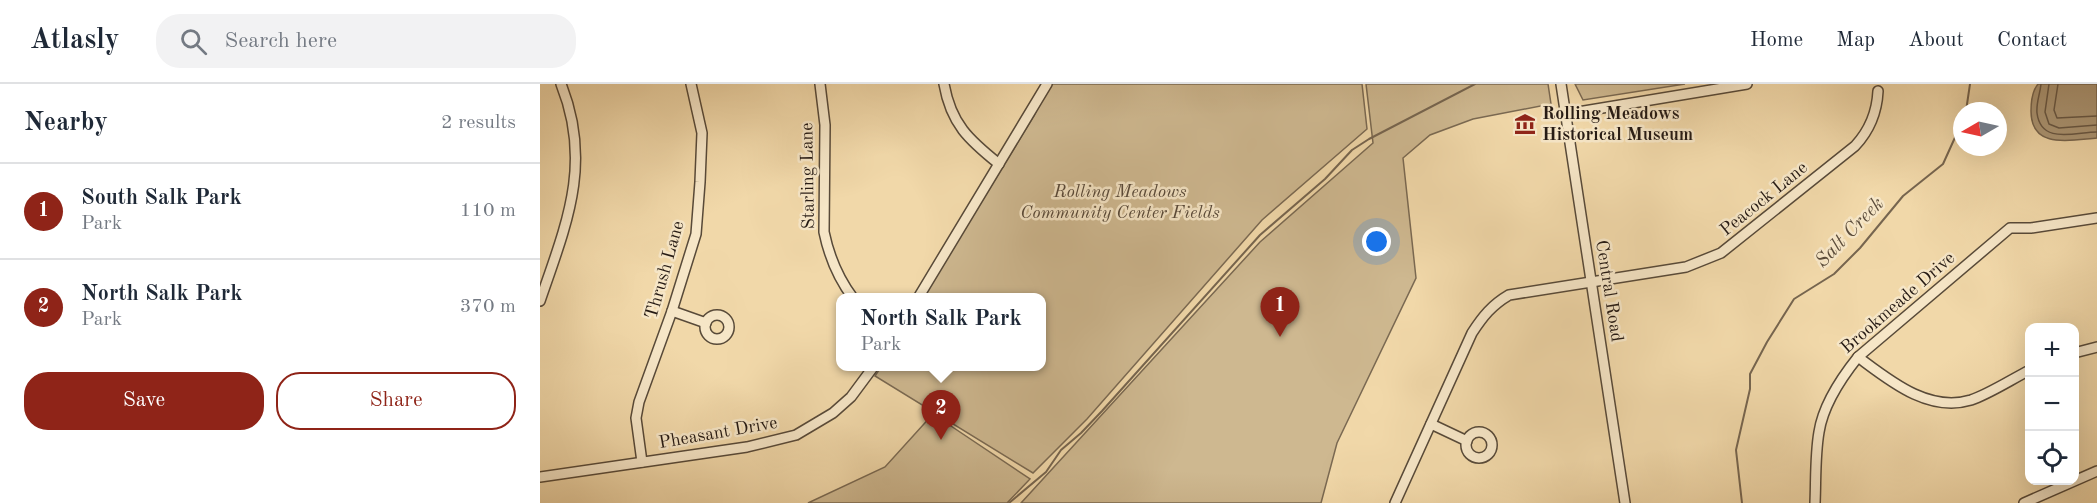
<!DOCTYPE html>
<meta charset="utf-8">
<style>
:root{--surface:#fff;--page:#f2f2f3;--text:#1f2937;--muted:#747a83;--line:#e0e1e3;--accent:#8f2418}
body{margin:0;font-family:"Old Standard TT",serif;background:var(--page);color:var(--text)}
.controls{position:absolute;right:18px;bottom:18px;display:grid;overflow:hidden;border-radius:12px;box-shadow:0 6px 24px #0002}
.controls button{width:54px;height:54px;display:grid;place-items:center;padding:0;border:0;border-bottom:2px solid var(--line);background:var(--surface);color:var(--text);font:30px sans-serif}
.compass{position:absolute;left:1413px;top:18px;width:54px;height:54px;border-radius:50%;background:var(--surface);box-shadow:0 6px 24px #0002;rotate:261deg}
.you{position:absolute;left:837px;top:158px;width:21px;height:21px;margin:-15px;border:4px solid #fff;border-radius:50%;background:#1a73e8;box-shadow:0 0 0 9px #1a73e833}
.badge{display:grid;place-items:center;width:39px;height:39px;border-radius:50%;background:var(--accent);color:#fff;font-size:20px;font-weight:700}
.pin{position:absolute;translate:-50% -50px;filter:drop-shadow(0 2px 3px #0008)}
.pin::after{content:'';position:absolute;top:32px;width:21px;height:18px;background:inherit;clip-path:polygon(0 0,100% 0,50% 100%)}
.popup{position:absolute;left:296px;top:209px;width:210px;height:78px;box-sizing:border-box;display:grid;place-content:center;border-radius:12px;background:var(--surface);filter:drop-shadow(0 2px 4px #0005);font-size:20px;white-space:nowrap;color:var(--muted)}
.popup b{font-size:22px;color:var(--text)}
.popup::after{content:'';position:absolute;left:50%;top:100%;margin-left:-12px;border:12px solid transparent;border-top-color:var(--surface)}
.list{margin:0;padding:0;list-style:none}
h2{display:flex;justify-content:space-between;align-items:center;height:78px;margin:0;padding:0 24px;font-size:26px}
h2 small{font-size:20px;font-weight:400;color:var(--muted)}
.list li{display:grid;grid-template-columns:39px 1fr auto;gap:18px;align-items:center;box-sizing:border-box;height:96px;padding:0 24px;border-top:2px solid var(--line)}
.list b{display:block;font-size:22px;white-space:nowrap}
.list p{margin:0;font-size:20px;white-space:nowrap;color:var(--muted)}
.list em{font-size:20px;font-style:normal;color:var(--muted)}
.actions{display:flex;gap:12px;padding:18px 24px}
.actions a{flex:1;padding:14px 0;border:2px solid var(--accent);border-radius:24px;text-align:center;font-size:21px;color:var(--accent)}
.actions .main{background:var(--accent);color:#fff}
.icon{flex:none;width:33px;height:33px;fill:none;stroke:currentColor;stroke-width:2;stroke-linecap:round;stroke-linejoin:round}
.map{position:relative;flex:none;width:1557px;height:419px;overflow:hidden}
header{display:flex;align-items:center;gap:36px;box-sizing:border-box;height:84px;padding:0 30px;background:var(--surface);border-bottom:2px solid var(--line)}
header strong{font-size:28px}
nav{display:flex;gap:33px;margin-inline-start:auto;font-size:21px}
.search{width:420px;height:54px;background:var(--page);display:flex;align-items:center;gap:15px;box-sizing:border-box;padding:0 21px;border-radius:24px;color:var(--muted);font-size:22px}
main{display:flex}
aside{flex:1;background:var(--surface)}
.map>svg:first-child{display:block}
</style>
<header>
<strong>Atlasly</strong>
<div class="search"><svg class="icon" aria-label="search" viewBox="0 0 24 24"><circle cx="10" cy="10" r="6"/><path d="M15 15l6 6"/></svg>Search here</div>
<nav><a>Home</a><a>Map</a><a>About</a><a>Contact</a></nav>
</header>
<main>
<aside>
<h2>Nearby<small>2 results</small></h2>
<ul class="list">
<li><span class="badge">1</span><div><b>South Salk Park</b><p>Park</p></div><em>110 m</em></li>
<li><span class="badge">2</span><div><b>North Salk Park</b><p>Park</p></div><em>370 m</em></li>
</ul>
<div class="actions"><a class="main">Save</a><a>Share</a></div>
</aside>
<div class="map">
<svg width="1557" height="419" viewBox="0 0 1557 419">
<rect width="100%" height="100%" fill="#f1d8a9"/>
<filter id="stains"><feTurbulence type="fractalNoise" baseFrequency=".00333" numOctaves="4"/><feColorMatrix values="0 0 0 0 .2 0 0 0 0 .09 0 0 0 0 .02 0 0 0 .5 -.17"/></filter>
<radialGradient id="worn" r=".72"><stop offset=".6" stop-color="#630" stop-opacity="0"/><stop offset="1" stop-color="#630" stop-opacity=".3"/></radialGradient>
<g fill="#ceb890" stroke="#7a6952" stroke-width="1.5">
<path d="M510 0H822L827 45 722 136 547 335 493 389 335 292 341 283 502 282V214L383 213 494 32Z"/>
<path d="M826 0H1008L1011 20 933 35 890 51 863 74 876 194 797 359 781 419H481L720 158 833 59Z"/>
<path d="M1035 0H1145L1043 16Z"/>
<path d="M393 330 490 395 467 419H268L345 383Z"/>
</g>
<path fill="#ac9776" stroke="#76654f" stroke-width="1.5" d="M1498 0H1557V54C1531 56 1491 66 1491 27 1491 17 1492 7 1498 0Z"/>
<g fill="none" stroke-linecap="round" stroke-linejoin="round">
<g stroke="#685845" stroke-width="1.5">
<path d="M1501 0C1500 10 1496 19 1497 29 1501 61 1535 48 1557 48"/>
<path d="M1509 0 1505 28 1509 40 1519 44 1557 41"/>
<path d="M1518 0 1514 26 1517 34 1557 32"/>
</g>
<g stroke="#76654f" stroke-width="2">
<path d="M1426 27 1430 0"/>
<path d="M469 419 506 388 521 366 541 349 562 327 720 151 785 95 812 66 829 55 935 0"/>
<path d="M1202 419 1196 366 1210 305V290L1227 258 1254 215 1294 190 1320 164 1363 112 1403 80 1422 38"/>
</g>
<defs>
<g id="minor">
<path d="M280 0 285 41 284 148C289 172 298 194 313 214"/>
<path d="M404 0C411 40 429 56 459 80"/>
<path d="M1021 0 1085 419"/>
<path d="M1026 30 1207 0"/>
<path d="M378 214 507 0"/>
<path d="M0 217C26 141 53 80 21 0"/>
<path d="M132 227 166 239"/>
<circle cx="177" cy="243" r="12"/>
<path d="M1534 269 1557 263"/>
<path d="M1318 273C1349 296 1388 329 1431 316 1449 310 1472 295 1490 286"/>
<path d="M891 340 927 357"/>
<circle cx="939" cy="361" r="13"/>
<path d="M102 378 96 334 99 318 132 227 156 150 160 98 162 49 151 0"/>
<path d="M0 393 207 363 256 351 293 329 311 313 334 282"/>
<path d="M855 419 932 249C943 232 952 221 969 211L1146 183 1181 169 1315 62C1329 47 1337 28 1338 7"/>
<path d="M1275 419C1276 396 1275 371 1279 348 1283 322 1302 293 1318 273L1470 144H1491L1557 134"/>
<path d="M1484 419 1557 387"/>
</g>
</defs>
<use href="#minor" stroke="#584a39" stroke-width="12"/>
<use href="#minor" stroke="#f6e6c7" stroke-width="9"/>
</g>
<defs>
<symbol id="museum-bare" viewBox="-9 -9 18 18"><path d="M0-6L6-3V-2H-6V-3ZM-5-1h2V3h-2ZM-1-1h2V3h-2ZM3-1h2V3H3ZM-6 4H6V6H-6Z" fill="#8f2418" stroke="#f6e6c7" stroke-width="2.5" paint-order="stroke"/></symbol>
</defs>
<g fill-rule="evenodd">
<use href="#museum-bare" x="970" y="25" width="30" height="30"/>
</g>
<g text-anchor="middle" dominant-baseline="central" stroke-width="5" stroke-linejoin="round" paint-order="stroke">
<g font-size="18" font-weight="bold" fill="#251a14" stroke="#f6e6c7" text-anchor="start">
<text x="1002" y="30">Rolling Meadows<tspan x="1002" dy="21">Historical Museum</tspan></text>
</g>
<g font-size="18" fill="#251a14" stroke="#f6e6c7">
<text transform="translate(268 92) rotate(-91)">Starling Lane</text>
<text transform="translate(1224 115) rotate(-39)">Peacock Lane</text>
<text transform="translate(125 186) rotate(-74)">Thrush Lane</text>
<text transform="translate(1069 207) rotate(81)">Central Road</text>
<text transform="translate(1358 219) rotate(-41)">Brookmeade Drive</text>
<text transform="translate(178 349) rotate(-10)">Pheasant Drive</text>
</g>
<g font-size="18" font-style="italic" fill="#584939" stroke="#f6e6c7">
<text x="580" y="108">Rolling Meadows<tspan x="580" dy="21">Community Center Fields</tspan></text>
</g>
<g font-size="20" font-style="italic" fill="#5b4c3b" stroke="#f6e6c7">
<text transform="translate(1310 149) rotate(-46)">Salt Creek</text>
</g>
</g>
<rect width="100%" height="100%" filter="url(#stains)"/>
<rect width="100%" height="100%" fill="url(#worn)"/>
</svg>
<div class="controls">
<button>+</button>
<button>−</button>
<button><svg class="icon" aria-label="locate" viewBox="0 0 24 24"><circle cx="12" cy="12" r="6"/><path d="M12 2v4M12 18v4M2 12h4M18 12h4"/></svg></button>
</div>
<svg class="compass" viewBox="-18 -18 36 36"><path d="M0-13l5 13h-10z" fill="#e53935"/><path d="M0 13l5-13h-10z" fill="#747a83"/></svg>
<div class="you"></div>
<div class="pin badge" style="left:740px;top:253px">1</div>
<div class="pin badge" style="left:401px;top:356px">2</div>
<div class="popup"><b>North Salk Park</b>Park</div>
</div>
</main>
